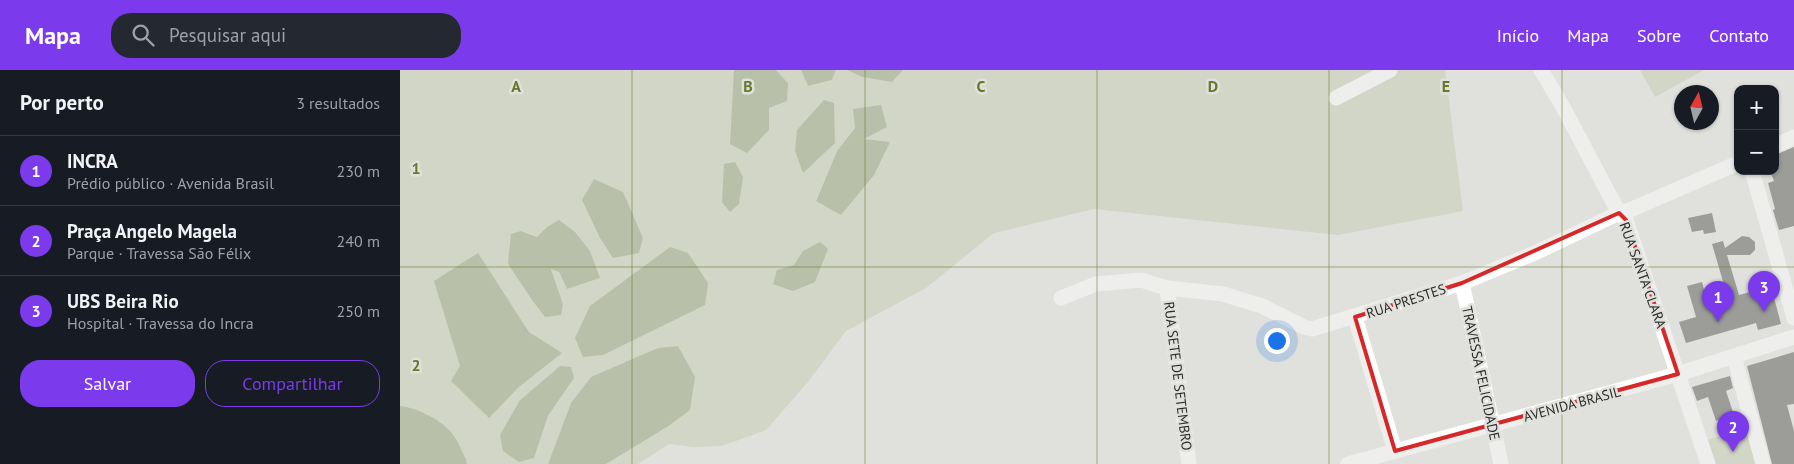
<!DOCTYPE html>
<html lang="pt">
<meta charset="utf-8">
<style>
:root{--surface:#171b24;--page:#242831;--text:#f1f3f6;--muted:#9ea1a6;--line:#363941;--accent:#7c3aed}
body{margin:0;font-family:"PT Sans",sans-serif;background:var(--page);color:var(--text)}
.controls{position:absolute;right:15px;top:15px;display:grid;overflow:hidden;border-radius:10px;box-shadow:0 1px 4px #0004}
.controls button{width:45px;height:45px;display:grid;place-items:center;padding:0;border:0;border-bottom:1px solid var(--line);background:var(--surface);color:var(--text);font:25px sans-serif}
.compass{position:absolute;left:1274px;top:15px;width:45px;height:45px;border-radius:50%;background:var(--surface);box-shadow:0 1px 4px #0004;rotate:8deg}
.you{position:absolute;left:876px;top:270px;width:18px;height:18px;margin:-12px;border:4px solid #fff;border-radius:50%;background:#1a73e8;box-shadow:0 0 0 8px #1a73e833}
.badge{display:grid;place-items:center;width:32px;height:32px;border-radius:50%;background:var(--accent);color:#fff;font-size:16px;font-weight:700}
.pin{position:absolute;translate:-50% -41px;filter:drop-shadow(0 1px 2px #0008)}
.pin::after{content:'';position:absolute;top:26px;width:18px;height:15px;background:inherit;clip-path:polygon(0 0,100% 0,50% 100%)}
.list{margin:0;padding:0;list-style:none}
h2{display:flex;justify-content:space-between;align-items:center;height:65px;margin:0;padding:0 20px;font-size:21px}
h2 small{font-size:16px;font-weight:400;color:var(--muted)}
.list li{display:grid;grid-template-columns:32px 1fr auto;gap:15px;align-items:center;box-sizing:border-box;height:70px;padding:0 20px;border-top:1px solid var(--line)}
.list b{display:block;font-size:19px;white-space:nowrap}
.list p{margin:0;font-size:16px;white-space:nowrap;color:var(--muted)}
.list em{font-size:16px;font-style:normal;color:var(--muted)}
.actions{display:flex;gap:10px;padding:15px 20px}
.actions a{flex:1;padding:11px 0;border:1px solid var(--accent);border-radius:20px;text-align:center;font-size:18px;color:var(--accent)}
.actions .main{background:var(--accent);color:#fff}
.icon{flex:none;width:28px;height:28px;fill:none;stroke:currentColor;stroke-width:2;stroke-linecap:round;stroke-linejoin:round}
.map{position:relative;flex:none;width:1394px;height:394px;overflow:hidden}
header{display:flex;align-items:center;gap:30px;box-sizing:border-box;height:70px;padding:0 25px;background:var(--accent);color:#fff}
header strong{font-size:24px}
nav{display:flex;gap:28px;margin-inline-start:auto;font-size:18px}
.search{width:350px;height:45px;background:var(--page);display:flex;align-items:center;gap:12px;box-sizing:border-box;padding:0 18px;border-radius:20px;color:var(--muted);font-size:19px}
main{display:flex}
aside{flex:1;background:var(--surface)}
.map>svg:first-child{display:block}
</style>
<header>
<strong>Mapa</strong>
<div class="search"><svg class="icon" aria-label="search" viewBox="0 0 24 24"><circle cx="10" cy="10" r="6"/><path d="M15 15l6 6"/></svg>Pesquisar aqui</div>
<nav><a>Início</a><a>Mapa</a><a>Sobre</a><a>Contato</a></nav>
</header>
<main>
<aside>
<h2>Por perto<small>3 resultados</small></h2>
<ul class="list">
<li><span class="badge">1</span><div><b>INCRA</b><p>Prédio público · Avenida Brasil</p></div><em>230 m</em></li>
<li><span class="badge">2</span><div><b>Praça Angelo Magela</b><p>Parque · Travessa São Félix</p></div><em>240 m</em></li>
<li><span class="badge">3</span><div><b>UBS Beira Rio</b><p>Hospital · Travessa do Incra</p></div><em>250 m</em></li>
</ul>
<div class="actions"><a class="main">Salvar</a><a>Compartilhar</a></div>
</aside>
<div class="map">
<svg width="1394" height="394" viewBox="0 0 1394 394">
<rect width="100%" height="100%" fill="#e0e1dd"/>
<g fill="#bec7ab" fill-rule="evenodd">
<path d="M0 0H334L333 1 369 38 388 13 376 0H401L408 16 432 10 436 0H447L462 7 491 12 503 0H1045L1063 141 938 165 694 139 594 163 526 218 446 261 408 312 366 360 322 376 293 377 269 374 238 394H206L267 357 171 333 148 394H67L66 389C61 380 57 368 50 361 40 349 15 337 0 336ZM455 58 463 69 490 72 440 144 416 130 437 81ZM121 161 137 167 200 208 167 219 159 202 151 198 163 234 145 246 132 230 108 194ZM78 183 129 262 161 283 119 317 89 347 52 312 60 296ZM160 296 174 308 148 346 134 388 120 330Z"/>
<path d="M1240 0H1304L1255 27Z"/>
<path d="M1348 358 1359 394H1315L1307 370Z"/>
</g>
<g fill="#8a986d">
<path d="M334 0H376L388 13 387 31 369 38V60L347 83 330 74Z"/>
<path d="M401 0H436L432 10 408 16Z"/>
<path d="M447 0H503L492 12 462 7Z"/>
<path d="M424 30 434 33 435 73 403 103 395 81 397 60Z"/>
<path d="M481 35 487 57 464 69 490 72 474 105 441 145 416 131 437 81 455 58 453 39Z"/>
<path d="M335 92 343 107 339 134 330 142 322 132 324 94Z"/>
<path d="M194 109 223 122 243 168 239 183 213 188 200 168 182 130Z"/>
<path d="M159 150 175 162 190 181 200 208 167 219 159 202 151 199 163 234 161 245 145 247 132 230 108 194 111 164 121 161 137 167 147 157Z"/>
<path d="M420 172 428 179 415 212 393 221 373 214 377 200 394 195 403 181Z"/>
<path d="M270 177 288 183 308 213 305 235 203 285 183 287 175 268 190 236Z"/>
<path d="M78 183 129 262 162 283 119 317 89 348 51 311 60 296 34 211Z"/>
<path d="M278 276 295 307 290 340 267 357 206 394H148L171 333 191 307 258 278Z"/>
<path d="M160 296 171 297 174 308 148 346 134 388 119 392 103 381 100 365 120 330Z"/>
<path d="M0 336C15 337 40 349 50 361 57 368 61 380 66 389L67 394H0Z"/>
</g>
<g fill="#494a47">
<path d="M1394 77V156L1379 160 1373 140 1375 139 1368 113 1374 111 1370 101H1375V85Z"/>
<path d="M1312 143 1316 162 1304 164 1303 160 1292 162 1288 148Z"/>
<path d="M1342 166 1349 167 1355 172V180L1350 185H1327L1339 225 1371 216 1381 254 1358 260 1356 253 1286 273 1279 252 1296 247 1287 216 1302 212 1309 238 1329 232 1312 174 1323 171 1325 178Z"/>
<path d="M1394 282V334L1387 335 1394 361V394H1372L1347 296Z"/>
<path d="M1330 306 1333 318 1326 321 1334 345 1316 351 1308 327 1297 331 1292 317Z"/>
</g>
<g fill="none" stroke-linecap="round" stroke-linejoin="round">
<g stroke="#fff" stroke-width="15">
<path d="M1141 0 1163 37 1219 143 1226 150 1308 394"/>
<path d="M936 28 990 0"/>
<path d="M1375 76 1394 67"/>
<path d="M1352 101 1394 248"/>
<path d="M1062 213 1101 394"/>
<path d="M767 218 789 394"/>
<path d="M661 228 696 214 741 210 767 218 823 224 862 236 904 257 912 259 1062 213 1137 182 1219 143 1230 140 1338 93"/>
<path d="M955 247 995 381"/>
<path d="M1334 286 1363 394"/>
<path d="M948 394 1278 304 1394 267"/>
</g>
</g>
<path d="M0 0H1394V394H0ZM1219 143 1226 150 1278 304 995 381 955 247 1062 213Z" fill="#e0e1dd" fill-opacity=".55" fill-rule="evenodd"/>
<path fill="none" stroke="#d62828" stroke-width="4" stroke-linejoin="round" d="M1219 143 1226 150 1278 304 995 381 955 247 1062 213Z"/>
<path fill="none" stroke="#647929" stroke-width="1" stroke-opacity="0.55" d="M232 0V394M465 0V394M697 0V394M929 0V394M1162 0V394M0 197H1394"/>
<g text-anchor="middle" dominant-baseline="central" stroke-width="5" stroke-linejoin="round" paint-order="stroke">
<g font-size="14" fill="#2b2b2a" stroke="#e0e1dd">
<text transform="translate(1243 205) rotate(70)">RUA SANTA CLARA</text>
<text transform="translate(1006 231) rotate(-18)">RUA PRESTES</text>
<text transform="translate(1081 303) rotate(78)">TRAVESSA FELICIDADE</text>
<text transform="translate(778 306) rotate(83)">RUA SETE DE SETEMBRO</text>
<text transform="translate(1172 334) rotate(-15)">AVENIDA BRASIL</text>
</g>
</g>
<g font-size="16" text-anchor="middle" font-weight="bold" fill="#647929" stroke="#e0e1dd" stroke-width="5" stroke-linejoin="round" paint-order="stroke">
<text x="116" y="22">A</text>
<text x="348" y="22">B</text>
<text x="581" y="22">C</text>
<text x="813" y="22">D</text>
<text x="1046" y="22">E</text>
<text x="16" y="104">1</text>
<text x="16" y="301">2</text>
</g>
</svg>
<div class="controls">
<button>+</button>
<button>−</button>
</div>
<svg class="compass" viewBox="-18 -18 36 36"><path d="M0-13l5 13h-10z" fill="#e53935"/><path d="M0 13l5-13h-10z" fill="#9ea1a6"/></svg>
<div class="you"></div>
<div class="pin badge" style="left:1318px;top:252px">1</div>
<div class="pin badge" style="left:1333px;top:382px">2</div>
<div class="pin badge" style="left:1364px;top:242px">3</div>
</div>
</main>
